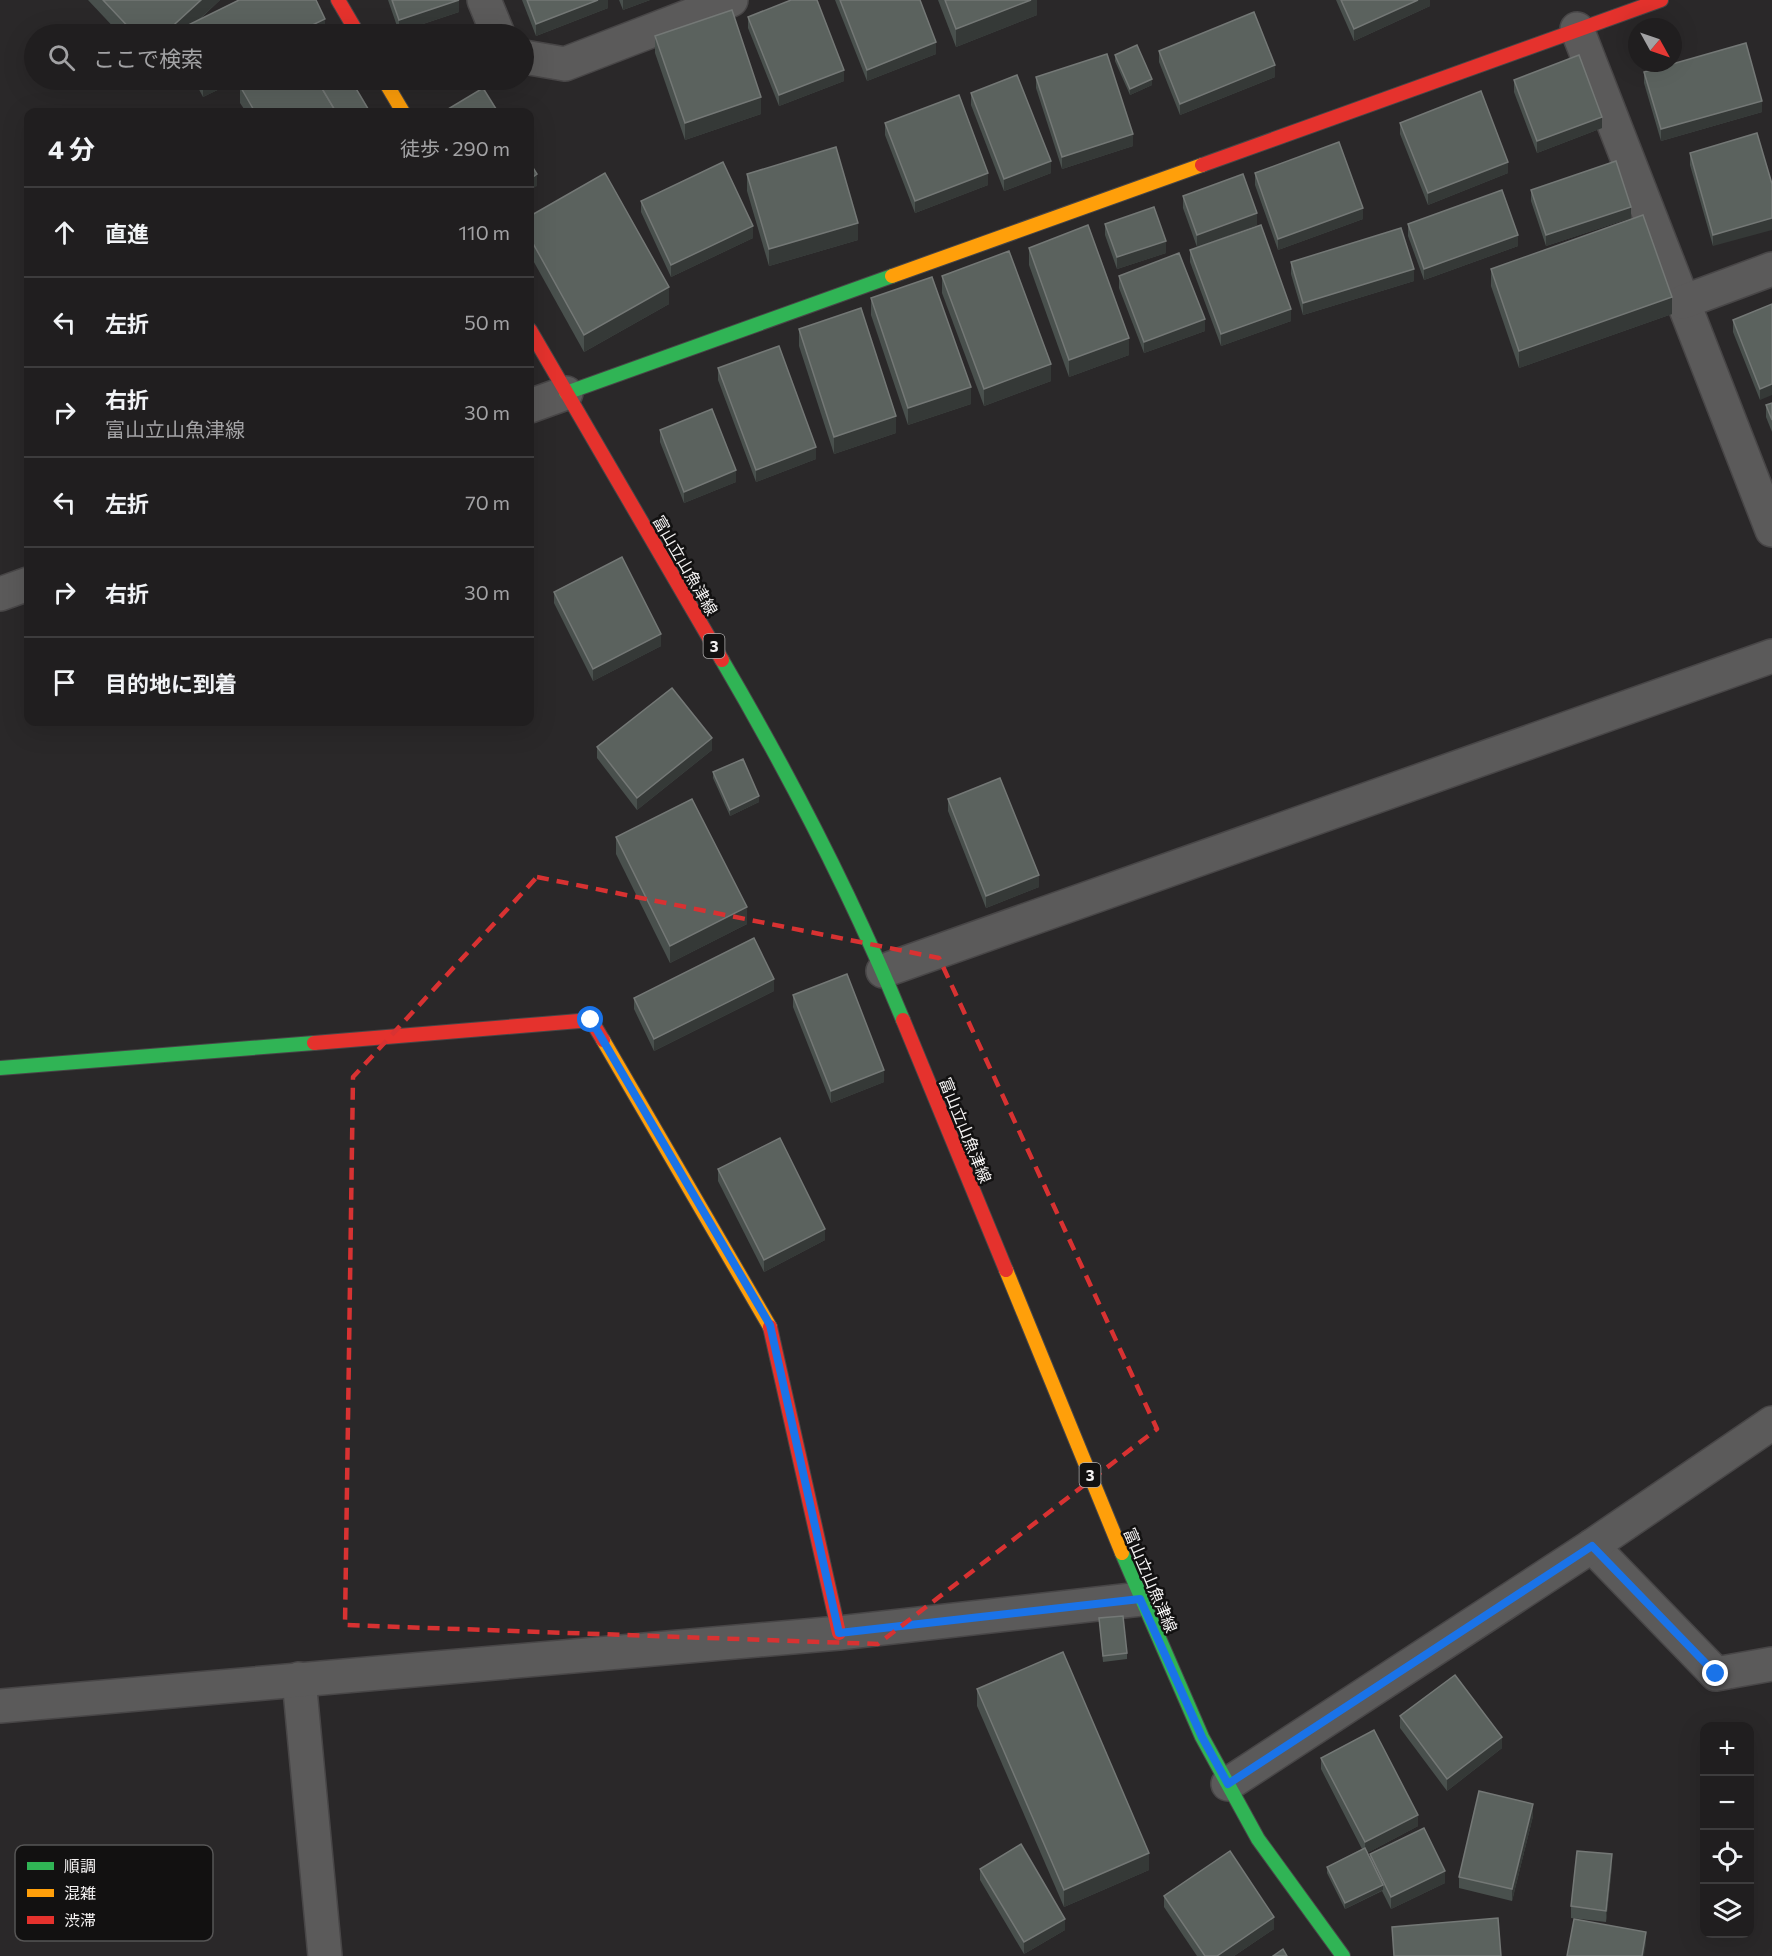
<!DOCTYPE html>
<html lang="ja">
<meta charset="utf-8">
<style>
:root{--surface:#201e1f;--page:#2d2b2c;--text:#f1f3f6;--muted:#a2a2a4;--line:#3d3c3d}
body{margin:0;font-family:Commissioner,"Noto Sans JP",sans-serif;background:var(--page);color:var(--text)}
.controls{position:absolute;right:18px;bottom:18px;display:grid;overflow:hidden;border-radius:12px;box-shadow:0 6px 24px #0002}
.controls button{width:54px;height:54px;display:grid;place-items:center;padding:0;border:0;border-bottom:2px solid var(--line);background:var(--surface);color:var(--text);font:30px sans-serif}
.compass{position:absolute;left:1628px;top:18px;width:54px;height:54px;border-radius:50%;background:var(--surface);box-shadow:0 6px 24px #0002;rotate:130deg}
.stop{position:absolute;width:18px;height:18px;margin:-14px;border:4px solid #1a73e8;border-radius:50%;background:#fff}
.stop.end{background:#1a73e8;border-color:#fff;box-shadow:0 2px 6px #0008}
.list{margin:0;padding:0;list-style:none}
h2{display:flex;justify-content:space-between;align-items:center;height:78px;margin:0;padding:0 24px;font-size:26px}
h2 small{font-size:20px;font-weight:400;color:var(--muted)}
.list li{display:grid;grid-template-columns:39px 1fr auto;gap:18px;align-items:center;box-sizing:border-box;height:90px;padding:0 24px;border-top:2px solid var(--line)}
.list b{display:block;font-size:22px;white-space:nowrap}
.list p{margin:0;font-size:20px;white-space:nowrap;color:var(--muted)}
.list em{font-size:20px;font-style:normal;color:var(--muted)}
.icon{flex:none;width:33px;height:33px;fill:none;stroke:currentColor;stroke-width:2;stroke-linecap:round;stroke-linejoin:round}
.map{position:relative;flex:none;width:1772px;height:1956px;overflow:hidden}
.search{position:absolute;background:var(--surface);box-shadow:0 6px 24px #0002;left:24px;top:24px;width:510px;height:66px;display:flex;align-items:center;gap:15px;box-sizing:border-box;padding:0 21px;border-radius:33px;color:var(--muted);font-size:22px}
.panel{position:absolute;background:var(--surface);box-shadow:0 6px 24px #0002;left:24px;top:108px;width:510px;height:618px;border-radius:12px}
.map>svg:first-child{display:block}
</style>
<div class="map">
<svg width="1772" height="1956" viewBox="0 0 1772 1956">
<rect width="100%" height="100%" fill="#2a2829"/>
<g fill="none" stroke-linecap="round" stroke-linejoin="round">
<defs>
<g id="street">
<path d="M484 0 498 34"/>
<path d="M1577 29 1772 530"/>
<path d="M524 57 565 64 731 0"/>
<path d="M1683 302 1772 269"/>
<path d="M530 406 566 393"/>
<path d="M0 594 28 584"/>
<path d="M883 971 1772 656"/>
<path d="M1592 1546 1716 1674 1772 1664"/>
<path d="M299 1679 325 1956"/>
<path d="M0 1706 839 1633 1141 1599"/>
<path d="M1228 1784 1592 1546 1772 1423"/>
</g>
<g id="fast">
<path d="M566 393 892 276"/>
<path d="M722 660C790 776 852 896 903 1020"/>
<path d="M0 1068 314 1043"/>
<path d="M1122 1553 1202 1737 1258 1839 1343 1956"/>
</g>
<g id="slow">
<path d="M384 80 403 112"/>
<path d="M892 276 1202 165"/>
<path d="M603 1040 770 1327"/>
<path d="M1006 1270 1122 1553"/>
</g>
<g id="jam">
<path d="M338 0 358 34"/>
<path d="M1202 165 1661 0"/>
<path d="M530 330 722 660"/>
<path d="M903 1020 1006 1270"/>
<path d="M314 1043 591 1020 603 1040"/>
<path d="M770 1327 839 1633"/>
</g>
</defs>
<use href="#street" stroke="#484647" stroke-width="36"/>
<use href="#fast" stroke="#484647" stroke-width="16"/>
<use href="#slow" stroke="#484647" stroke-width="16"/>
<use href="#jam" stroke="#484647" stroke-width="16"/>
<use href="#street" stroke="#5b5a5a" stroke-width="33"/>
<use href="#fast" stroke="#30b455" stroke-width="14"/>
<use href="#slow" stroke="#ff9f0a" stroke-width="14"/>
<use href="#jam" stroke="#e5322d" stroke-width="14"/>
</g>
<g fill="#49504d">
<path d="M88 0H220L198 21 325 34H120Z"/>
<path d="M388 0H459V12L399 32Z"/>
<path d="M522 0H608V8L536 36Z"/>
<path d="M619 0H650L623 10Z"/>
<path d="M835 0H920L936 54 867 81Z"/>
<path d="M938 0H1037V15L956 47Z"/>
<path d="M1336 0H1430V6L1354 41Z"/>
<path d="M748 17 844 81 779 106 748 28Z"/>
<path d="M655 36 761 114 685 140 655 53Z"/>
<path d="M1159 51 1275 77 1180 115 1159 62Z"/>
<path d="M1115 55 1152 85 1130 95 1115 61Z"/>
<path d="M1644 72 1762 112 1661 141 1644 83Z"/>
<path d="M1036 77 1133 146 1062 169 1036 88Z"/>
<path d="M194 80H238L203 97Z"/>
<path d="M1514 80 1602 128 1537 153 1514 92Z"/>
<path d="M240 86 370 112H246L240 103Z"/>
<path d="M971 93 1051 173 1004 191 971 105Z"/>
<path d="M885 123 988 185 915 213 885 135Z"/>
<path d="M1400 123 1508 173 1428 205 1400 134Z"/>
<path d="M1690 153 1772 184 1713 246 1690 165Z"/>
<path d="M1255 173 1363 219 1278 250 1255 185Z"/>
<path d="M747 174 858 240 769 266 747 191Z"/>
<path d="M1531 190 1631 218 1546 246 1531 201Z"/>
<path d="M1183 196 1257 225 1197 247 1183 208Z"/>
<path d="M641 201 753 238 671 277 641 212Z"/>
<path d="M530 216 669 304 584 352 530 255Z"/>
<path d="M1105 224 1166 253 1117 269 1105 235Z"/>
<path d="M1408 224 1518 246 1424 280 1408 236Z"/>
<path d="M1029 248 1129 355 1069 377 1029 265Z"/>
<path d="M1190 250 1291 321 1221 346 1190 262Z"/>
<path d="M1291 262 1414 281 1303 315 1291 274Z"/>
<path d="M1491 269 1672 314 1519 368 1491 286Z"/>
<path d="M942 276 1051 381 984 406 942 293Z"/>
<path d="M1119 276 1205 331 1144 353 1119 288Z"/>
<path d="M871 298 971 404 908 425 871 315Z"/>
<path d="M1772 304 1760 400 1733 332V320Z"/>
<path d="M799 329 896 433 834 454 799 346Z"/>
<path d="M718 368 816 459 756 482 718 380Z"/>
<path d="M1772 403V432L1766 417V405Z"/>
<path d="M660 430 736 482 684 503 660 442Z"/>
<path d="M554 592 661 646 593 681 554 603Z"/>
<path d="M597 747 712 750 637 810 597 758Z"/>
<path d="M713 772 759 802 730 816 713 778Z"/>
<path d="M948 799 1039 887 986 908 948 811Z"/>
<path d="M616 837 747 924 670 963 616 854Z"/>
<path d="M774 991 654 1051 634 1009V998Z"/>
<path d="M793 995 884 1082 831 1103 793 1007Z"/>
<path d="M718 1169 825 1240 764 1272 718 1181Z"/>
<path d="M1099 1618 1127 1653V1659L1103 1662Z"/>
<path d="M977 1689 1149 1870 1064 1907 977 1706Z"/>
<path d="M1400 1716 1502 1748 1447 1791 1400 1728Z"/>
<path d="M1321 1758 1418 1826 1367 1853 1370 1860V1854L1445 1883 1391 1909 1382 1891 1345 1909 1327 1873V1867L1362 1849 1321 1769Z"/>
<path d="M1533 1816 1512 1901 1459 1888V1877Z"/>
<path d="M1612 1866 1606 1922 1571 1918V1906Z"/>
<path d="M980 1869 1065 1930 1024 1954 980 1880Z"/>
<path d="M1164 1896 1274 1929 1234 1956H1197L1164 1907Z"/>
</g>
<g fill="#353937">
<path d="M201 0H220L183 34 178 30V34H164Z"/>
<path d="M459 0V12L399 32V20Z"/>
<path d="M598 0H608V8L536 36V24Z"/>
<path d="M623 0H650L623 10Z"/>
<path d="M1031 0H1037V15L956 47V29Z"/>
<path d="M1418 0H1430V6L1354 41V29Z"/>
<path d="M325 19V34H294Z"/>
<path d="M936 42V54L867 81V70Z"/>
<path d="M1275 65V77L1180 115V104Z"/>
<path d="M844 70V81L779 106V95Z"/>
<path d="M1152 79V85L1130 95V89Z"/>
<path d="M203 80H238L203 97Z"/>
<path d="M761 97V114L685 140V123Z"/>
<path d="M1762 101V112L1661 141V129Z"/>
<path d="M1602 117V128L1537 153V141Z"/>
<path d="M1133 134V146L1062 169V157Z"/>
<path d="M1051 161V173L1004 191V179Z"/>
<path d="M1508 162V173L1428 205V193Z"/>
<path d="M988 173V185L915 213V201Z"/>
<path d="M537 174V186L530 190V179Z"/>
<path d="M1631 207V218L1546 246V235Z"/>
<path d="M1363 208V219L1278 250V239Z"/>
<path d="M1257 213V225L1197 247V235Z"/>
<path d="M1772 218V230L1713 246V235Z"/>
<path d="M858 223V240L769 266V249Z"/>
<path d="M753 226V238L671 277V265Z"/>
<path d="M1518 235V246L1424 280V269Z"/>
<path d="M1166 241V253L1117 269V257Z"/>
<path d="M1414 269V281L1303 315V303Z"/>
<path d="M669 287V304L584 352V335Z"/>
<path d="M1672 297V314L1519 368V351Z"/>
<path d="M1291 309V321L1221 346V334Z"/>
<path d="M1205 319V331L1144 353V342Z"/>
<path d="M1129 338V355L1069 377V360Z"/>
<path d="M1051 364V381L984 406V389Z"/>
<path d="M1772 384V395L1760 400V389Z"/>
<path d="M971 387V404L908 425V408Z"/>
<path d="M896 416V433L834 454V437Z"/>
<path d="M816 447V459L756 482V470Z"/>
<path d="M736 470V482L684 503V492Z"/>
<path d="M661 634V646L593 681V669Z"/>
<path d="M712 738V750L637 810V798Z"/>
<path d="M759 796V802L730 816V810Z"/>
<path d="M1039 875V887L986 908V896Z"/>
<path d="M747 907V924L670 963V946Z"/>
<path d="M774 979V991L654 1051V1039Z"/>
<path d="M884 1070V1082L831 1103V1091Z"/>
<path d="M825 1229V1240L764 1272V1260Z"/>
<path d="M1502 1737V1748L1447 1791V1779Z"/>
<path d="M1533 1804V1816L1512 1901V1889Z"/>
<path d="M1418 1815V1826L1365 1854V1842Z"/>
<path d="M1149 1853V1870L1064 1907V1890Z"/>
<path d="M1612 1854V1866L1606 1922V1911Z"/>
<path d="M1445 1871V1883L1391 1909V1897Z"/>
<path d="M1383 1885V1890L1345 1909V1903Z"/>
<path d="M1274 1917V1929L1234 1956H1217Z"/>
<path d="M1065 1919V1930L1024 1954V1942Z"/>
<path d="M1646 1932V1944L1644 1956H1642Z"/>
</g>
<g fill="#5b625e" stroke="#747876" stroke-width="1.5">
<path d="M103 0H201L164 34H135Z"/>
<path d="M239 0H316L325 19 294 34H180L178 30Z"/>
<path d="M392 0H459L399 20Z"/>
<path d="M527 0H598L536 24Z"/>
<path d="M791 0H817L844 70 779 95 748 17Z"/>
<path d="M840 0H920L936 42 867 70Z"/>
<path d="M945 0H1031L956 29Z"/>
<path d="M1341 0H1418L1354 29Z"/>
<path d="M732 10 761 97 685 123 655 36Z"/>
<path d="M1254 12 1275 65 1180 104 1159 51Z"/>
<path d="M1746 43 1762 101 1661 129 1644 72Z"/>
<path d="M1137 45 1152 79 1130 89 1115 55Z"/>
<path d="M1107 54 1133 134 1062 157 1036 77Z"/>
<path d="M1579 55 1602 117 1537 141 1514 80Z"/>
<path d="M1017 75 1051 161 1004 179 971 93Z"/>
<path d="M252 80H317L336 112H255L240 86Z"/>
<path d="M317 80H351L370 112H336Z"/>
<path d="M483 88 498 112H443Z"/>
<path d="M1481 91 1508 162 1428 193 1400 123Z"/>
<path d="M959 95 988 173 915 201 885 123Z"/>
<path d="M1757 133 1772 184V218L1713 235 1690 153Z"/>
<path d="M1339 142 1363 208 1278 239 1255 173Z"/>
<path d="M836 147 858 223 769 249 747 174Z"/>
<path d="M1616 161 1631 207 1546 235 1531 190Z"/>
<path d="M723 162 753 226 671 265 641 201Z"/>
<path d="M530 163 537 174 530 179Z"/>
<path d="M605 173 669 287 584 335 530 238V216Z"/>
<path d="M1243 174 1257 213 1197 235 1183 196Z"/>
<path d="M1502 190 1518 235 1424 269 1408 224Z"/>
<path d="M1154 207 1166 241 1117 257 1105 224Z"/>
<path d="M1643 215 1672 297 1519 351 1491 269Z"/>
<path d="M1088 225 1129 338 1069 360 1029 248Z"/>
<path d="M1261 225 1291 309 1221 334 1190 250Z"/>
<path d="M1401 228 1414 269 1303 303 1291 262Z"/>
<path d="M1009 251 1051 364 984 389 942 276Z"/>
<path d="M1179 253 1205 319 1144 342 1119 276Z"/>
<path d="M932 277 971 387 908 408 871 298Z"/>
<path d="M1772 304V384L1760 389 1733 320Z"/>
<path d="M861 308 896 416 834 437 799 329Z"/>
<path d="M779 346 816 447 756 470 718 368Z"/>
<path d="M1772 403V420L1766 405Z"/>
<path d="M712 409 736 470 684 492 660 430Z"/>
<path d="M622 557 661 634 593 669 554 592Z"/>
<path d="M672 688 712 738 637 798 597 747Z"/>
<path d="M743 759 759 796 730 810 713 772Z"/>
<path d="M1000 778 1039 875 986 896 948 799Z"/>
<path d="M692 799 747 907 670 946 616 837Z"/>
<path d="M754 938 774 979 654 1039 634 998Z"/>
<path d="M847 974 884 1070 831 1091 793 995Z"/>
<path d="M780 1138 825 1229 764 1260 718 1169Z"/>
<path d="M1123 1616 1127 1653 1103 1656 1099 1618Z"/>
<path d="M1063 1652 1149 1853 1064 1890 977 1689Z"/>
<path d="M1455 1675 1502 1737 1447 1779 1400 1716Z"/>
<path d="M1374 1730 1418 1815 1365 1842 1321 1758Z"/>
<path d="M1479 1791 1533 1804 1512 1889 1459 1877Z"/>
<path d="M1424 1828 1445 1871 1391 1897 1370 1854Z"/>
<path d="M1021 1844 1065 1919 1024 1942 980 1869Z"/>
<path d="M1365 1848 1383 1885 1345 1903 1327 1867Z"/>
<path d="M1230 1851 1274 1917 1217 1956H1205L1164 1896Z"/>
<path d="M1577 1851 1612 1854 1606 1911 1571 1906Z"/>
<path d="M1498 1918 1501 1956H1394L1392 1927Z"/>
<path d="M1574 1919 1646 1932 1642 1956H1567Z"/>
<path d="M1283 1949 1287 1956H1273Z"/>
</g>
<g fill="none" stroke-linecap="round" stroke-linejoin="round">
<path stroke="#1a73e8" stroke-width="8" d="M591 1020 770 1325 839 1633 1140 1599 1202 1737 1228 1784 1592 1546 1716 1674"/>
</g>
<path fill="none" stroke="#d83232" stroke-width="4.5" stroke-dasharray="12 8" stroke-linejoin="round" d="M537 877 939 958 1157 1429 878 1644 345 1625 353 1077Z"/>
<g text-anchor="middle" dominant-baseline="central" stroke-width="5" stroke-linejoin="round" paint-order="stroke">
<g fill="#121111" stroke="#b1afaf" stroke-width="1.5">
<rect x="703.5" y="634" width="21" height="24" rx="4.5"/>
<rect x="1079.5" y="1463" width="21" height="24" rx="4.5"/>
</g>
<g font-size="15" font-weight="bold" fill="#f5f3f3">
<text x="714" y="646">3</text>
<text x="1090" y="1475">3</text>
</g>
<g font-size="16" fill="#f5f3f3" stroke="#121111">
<text transform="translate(686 565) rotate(60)">富山立山魚津線</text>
<text transform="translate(966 1130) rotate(68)">富山立山魚津線</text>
<text transform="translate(1151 1580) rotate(67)">富山立山魚津線</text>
</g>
</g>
<rect x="15" y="1845" width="198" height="96" rx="9" fill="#121111" stroke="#565555" stroke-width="1.5"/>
<rect x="27" y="1862" width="27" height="8" fill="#30b455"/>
<rect x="27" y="1889" width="27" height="8" fill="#ff9f0a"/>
<rect x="27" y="1916" width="27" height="8" fill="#e5322d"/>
<g font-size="16" fill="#f5f3f3">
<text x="64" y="1872">順調</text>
<text x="64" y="1899">混雑</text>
<text x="64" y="1926">渋滞</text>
</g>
</svg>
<div class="controls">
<button>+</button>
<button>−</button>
<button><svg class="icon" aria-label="locate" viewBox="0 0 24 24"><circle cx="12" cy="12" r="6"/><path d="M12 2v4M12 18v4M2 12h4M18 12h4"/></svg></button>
<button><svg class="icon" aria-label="layers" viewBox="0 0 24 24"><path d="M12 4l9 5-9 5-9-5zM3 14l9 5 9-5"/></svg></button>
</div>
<svg class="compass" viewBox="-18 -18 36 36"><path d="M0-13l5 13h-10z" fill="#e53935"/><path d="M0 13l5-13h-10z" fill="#a2a2a4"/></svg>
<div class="stop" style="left:591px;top:1020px"></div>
<div class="stop end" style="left:1716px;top:1674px"></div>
<div class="search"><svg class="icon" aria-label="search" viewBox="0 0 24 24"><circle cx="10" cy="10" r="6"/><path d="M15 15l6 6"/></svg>ここで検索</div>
<section class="panel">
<h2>4 分<small>徒歩 · 290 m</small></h2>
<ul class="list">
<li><svg class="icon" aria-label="ahead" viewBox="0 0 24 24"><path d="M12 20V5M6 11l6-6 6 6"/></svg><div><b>直進</b></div><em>110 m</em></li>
<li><svg class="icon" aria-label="left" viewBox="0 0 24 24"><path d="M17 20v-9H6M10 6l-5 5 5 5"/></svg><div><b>左折</b></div><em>50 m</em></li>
<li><svg class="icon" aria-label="right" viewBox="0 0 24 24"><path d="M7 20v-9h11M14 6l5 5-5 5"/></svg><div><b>右折</b><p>富山立山魚津線</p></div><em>30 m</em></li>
<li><svg class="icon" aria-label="left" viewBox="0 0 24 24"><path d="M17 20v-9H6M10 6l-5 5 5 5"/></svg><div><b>左折</b></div><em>70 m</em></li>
<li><svg class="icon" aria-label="right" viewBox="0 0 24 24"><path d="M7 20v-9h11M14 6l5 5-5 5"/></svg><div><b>右折</b></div><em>30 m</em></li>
<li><svg class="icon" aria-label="arrive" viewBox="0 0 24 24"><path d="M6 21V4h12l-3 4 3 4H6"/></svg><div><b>目的地に到着</b></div></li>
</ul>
</section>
</div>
